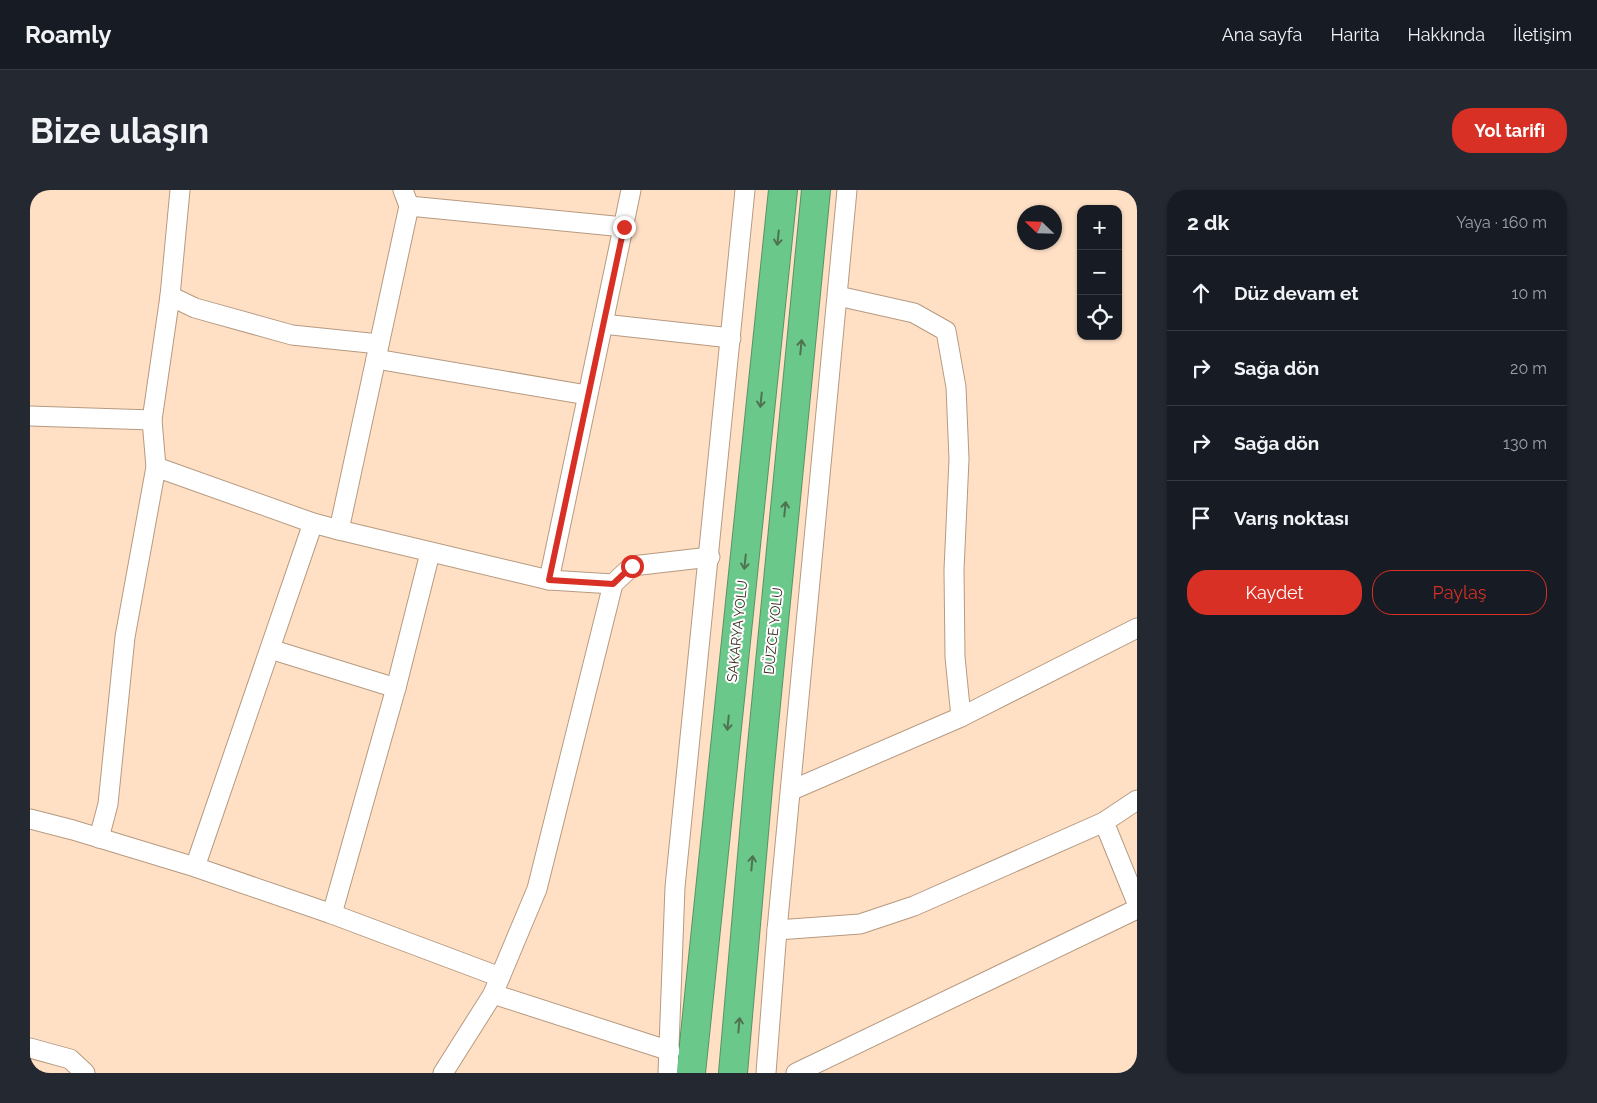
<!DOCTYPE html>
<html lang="tr">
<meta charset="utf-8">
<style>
:root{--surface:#171b24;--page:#242831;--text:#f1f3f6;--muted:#9ea1a6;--line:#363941;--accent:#d93025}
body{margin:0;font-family:Raleway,sans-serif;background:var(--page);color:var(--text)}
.controls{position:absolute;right:15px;top:15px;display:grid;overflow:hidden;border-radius:10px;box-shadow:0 1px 4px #0004}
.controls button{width:45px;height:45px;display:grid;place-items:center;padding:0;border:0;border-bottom:1px solid var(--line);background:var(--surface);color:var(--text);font:25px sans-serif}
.compass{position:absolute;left:987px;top:15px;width:45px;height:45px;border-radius:50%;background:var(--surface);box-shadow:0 1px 4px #0004;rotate:293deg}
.stop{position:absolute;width:15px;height:15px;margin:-11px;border:4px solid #d93025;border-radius:50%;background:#fff}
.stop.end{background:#d93025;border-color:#fff;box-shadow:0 1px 5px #0008}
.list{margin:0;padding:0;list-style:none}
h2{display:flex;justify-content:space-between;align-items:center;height:65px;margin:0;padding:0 20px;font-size:21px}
h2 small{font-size:16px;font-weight:400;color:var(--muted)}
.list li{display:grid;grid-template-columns:32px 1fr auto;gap:15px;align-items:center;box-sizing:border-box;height:75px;padding:0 20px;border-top:1px solid var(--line)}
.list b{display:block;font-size:19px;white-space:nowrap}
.list em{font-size:16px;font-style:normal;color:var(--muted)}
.actions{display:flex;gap:10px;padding:15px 20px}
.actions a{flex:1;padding:11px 0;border:1px solid var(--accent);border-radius:20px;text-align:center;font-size:18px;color:var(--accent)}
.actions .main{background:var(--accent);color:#fff}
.icon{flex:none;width:28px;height:28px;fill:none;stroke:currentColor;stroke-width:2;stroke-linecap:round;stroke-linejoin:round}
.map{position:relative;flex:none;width:1107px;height:883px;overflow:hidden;border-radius:20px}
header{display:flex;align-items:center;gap:30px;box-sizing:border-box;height:70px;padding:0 25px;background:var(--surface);border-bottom:1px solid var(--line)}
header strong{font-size:24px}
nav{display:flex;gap:28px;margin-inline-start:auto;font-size:18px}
.intro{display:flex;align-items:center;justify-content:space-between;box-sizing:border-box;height:120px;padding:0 30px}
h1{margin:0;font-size:35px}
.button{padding:12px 22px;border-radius:20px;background:var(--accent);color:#fff;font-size:18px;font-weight:700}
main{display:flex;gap:30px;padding:0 30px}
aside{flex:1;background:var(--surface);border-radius:20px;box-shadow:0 1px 4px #0004}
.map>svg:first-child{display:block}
</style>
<header>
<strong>Roamly</strong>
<nav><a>Ana sayfa</a><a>Harita</a><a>Hakkında</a><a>İletişim</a></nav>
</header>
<div class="intro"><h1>Bize ulaşın</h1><a class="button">Yol tarifi</a></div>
<main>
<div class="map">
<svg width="1107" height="883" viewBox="0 0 1107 883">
<rect width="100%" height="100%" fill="#ffe0c5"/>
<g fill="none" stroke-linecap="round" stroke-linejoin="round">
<defs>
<g id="street">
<path d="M379 16 594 37"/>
<path d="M140 106 165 118 262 145 349 154"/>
<path d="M808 106 884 123 916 141 926 197 929 269 924 380 925 467 931 527"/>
<path d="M573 134 701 148"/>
<path d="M346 169 557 205"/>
<path d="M0 226 122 230"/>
<path d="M126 277 283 333 309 340 519 390 583 394"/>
<path d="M283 333 165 677 302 724 470 787"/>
<path d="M309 340 379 16 373 0"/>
<path d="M519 390 601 0"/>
<path d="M240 459 366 498"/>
<path d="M762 600 931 527 1107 438"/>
<path d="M0 629 43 640 165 677"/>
<path d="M1074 632 1107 610"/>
<path d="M69 648 78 614 95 447 126 277 122 230 140 106 150 0"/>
<path d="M302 724 366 498 400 363"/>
<path d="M747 740 830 734 884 716 1074 632 1107 713"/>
<path d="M463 804 640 861"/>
<path d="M0 858 40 869 55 883"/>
<path d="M413 883 463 804 507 699 583 394 602 376 680 367"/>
<path d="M638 883 645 697 715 0"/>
<path d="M736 883 747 740 817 0"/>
<path d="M766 883 1107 719"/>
</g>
<g id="highway">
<path d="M661 883 753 0"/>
<path d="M703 883 729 586 786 0"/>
</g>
</defs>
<use href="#street" stroke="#b69a80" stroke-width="21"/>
<use href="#highway" stroke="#599266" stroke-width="30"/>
<use href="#street" stroke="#fff" stroke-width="19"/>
<use href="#highway" stroke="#6bc88b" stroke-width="28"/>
</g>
<defs><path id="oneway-shaft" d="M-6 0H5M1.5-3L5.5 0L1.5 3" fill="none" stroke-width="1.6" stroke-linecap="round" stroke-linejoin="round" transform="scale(1.25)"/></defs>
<g stroke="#4f7351">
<use href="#oneway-shaft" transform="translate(748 48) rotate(96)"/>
<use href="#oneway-shaft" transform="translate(771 157) rotate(-84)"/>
<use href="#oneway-shaft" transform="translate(731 210) rotate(96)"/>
<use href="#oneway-shaft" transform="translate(755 319) rotate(-84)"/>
<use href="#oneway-shaft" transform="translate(715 372) rotate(96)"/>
<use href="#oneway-shaft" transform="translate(698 533) rotate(96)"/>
<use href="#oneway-shaft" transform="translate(722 673) rotate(-85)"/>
<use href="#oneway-shaft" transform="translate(709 835) rotate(-85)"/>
</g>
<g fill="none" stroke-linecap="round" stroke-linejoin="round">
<path stroke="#d93025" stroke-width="6" d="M594 37 519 390 583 394 602 376"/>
</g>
<g text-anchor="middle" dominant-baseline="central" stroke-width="4" stroke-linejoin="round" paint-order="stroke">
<g font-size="14" fill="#382d22" stroke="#fff">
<text transform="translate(707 441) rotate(-84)">SAKARYA YOLU</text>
<text transform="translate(743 441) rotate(-84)">DÜZCE YOLU</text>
</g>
</g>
</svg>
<div class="controls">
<button>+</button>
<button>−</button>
<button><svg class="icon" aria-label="locate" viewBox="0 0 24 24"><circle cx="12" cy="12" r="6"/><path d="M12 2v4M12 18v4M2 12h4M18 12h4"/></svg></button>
</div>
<svg class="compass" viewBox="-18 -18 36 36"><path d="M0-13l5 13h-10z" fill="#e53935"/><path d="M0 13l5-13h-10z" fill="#9ea1a6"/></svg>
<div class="stop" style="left:602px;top:376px"></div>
<div class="stop end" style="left:594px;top:37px"></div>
</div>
<aside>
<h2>2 dk<small>Yaya · 160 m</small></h2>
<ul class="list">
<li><svg class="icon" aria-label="ahead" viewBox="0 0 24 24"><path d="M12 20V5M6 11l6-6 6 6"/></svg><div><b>Düz devam et</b></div><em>10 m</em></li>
<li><svg class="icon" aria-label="right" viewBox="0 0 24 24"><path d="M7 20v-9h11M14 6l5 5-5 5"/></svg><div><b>Sağa dön</b></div><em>20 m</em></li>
<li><svg class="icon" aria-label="right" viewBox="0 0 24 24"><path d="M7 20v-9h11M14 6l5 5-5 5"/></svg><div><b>Sağa dön</b></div><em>130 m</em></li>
<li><svg class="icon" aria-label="arrive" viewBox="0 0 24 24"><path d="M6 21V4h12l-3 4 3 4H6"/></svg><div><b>Varış noktası</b></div></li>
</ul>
<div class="actions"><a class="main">Kaydet</a><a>Paylaş</a></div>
</aside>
</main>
